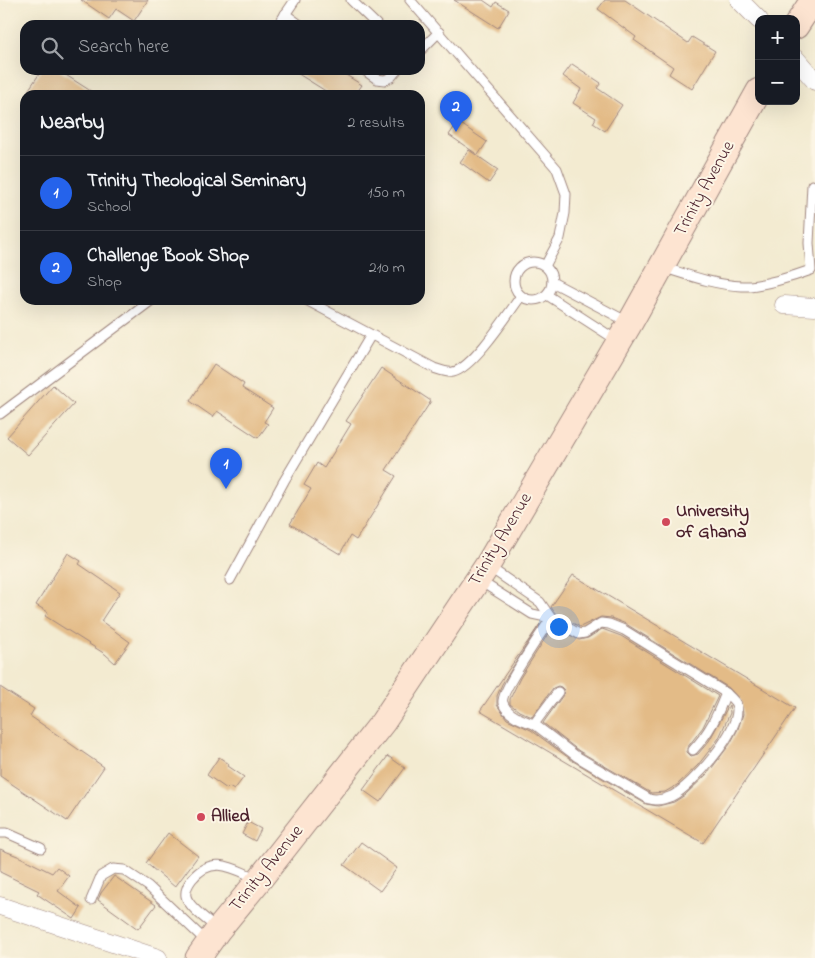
<!DOCTYPE html>
<meta charset="utf-8">
<style>
:root{--surface:#171b24;--page:#20242c;--text:#f1f3f6;--muted:#9ea1a6;--line:#363941;--accent:#2563eb}
body{margin:0;font-family:"Indie Flower",sans-serif;background:var(--page);color:var(--text)}
.controls{position:absolute;right:15px;top:15px;display:grid;overflow:hidden;border-radius:10px;box-shadow:0 5px 20px #0002}
.controls button{width:45px;height:45px;display:grid;place-items:center;padding:0;border:0;border-bottom:1px solid var(--line);background:var(--surface);color:var(--text);font:25px sans-serif}
.you{position:absolute;left:558px;top:626px;width:18px;height:18px;margin:-12px;border:4px solid #fff;border-radius:50%;background:#1a73e8;box-shadow:0 0 0 8px #1a73e833}
.badge{display:grid;place-items:center;width:32px;height:32px;border-radius:50%;background:var(--accent);color:#fff;font-size:16px;font-weight:700}
.pin{position:absolute;translate:-50% -41px;filter:drop-shadow(0 1px 2px #0008)}
.pin::after{content:'';position:absolute;top:26px;width:18px;height:15px;background:inherit;clip-path:polygon(0 0,100% 0,50% 100%)}
.list{margin:0;padding:0;list-style:none}
h2{display:flex;justify-content:space-between;align-items:center;height:65px;margin:0;padding:0 20px;font-size:21px}
h2 small{font-size:16px;font-weight:400;color:var(--muted)}
.list li{display:grid;grid-template-columns:32px 1fr auto;gap:15px;align-items:center;box-sizing:border-box;height:75px;padding:0 20px;border-top:1px solid var(--line)}
.list b{display:block;font-size:19px;white-space:nowrap}
.list p{margin:0;font-size:16px;white-space:nowrap;color:var(--muted)}
.list em{font-size:16px;font-style:normal;color:var(--muted)}
.icon{flex:none;width:28px;height:28px;fill:none;stroke:currentColor;stroke-width:2;stroke-linecap:round;stroke-linejoin:round}
.map{position:relative;flex:none;width:815px;height:958px;overflow:hidden}
.search{position:absolute;background:var(--surface);box-shadow:0 5px 20px #0002;left:20px;top:20px;width:405px;height:55px;display:flex;align-items:center;gap:12px;box-sizing:border-box;padding:0 18px;border-radius:15px;color:var(--muted);font-size:19px}
.panel{position:absolute;background:var(--surface);box-shadow:0 5px 20px #0002;left:20px;top:90px;width:405px;height:215px;border-radius:15px}
.map>svg:first-child{display:block}
</style>
<div class="map">
<svg width="815" height="958" viewBox="0 0 815 958">
<rect width="100%" height="100%" fill="#fcf5e5"/>
<filter id="ink" filterUnits="userSpaceOnUse"><feTurbulence type="fractalNoise" baseFrequency=".02" numOctaves="2"/><feDisplacementMap in="SourceGraphic" scale="10" xChannelSelector="R" yChannelSelector="G"/><feConvolveMatrix kernelMatrix="1 2 1 2 8 2 1 2 1" color-interpolation-filters="sRGB"/></filter>
<filter id="wash" filterUnits="userSpaceOnUse"><feTurbulence type="fractalNoise" baseFrequency=".0096" numOctaves="4" result="noise"/><feDisplacementMap in="SourceGraphic" scale="20" xChannelSelector="R" yChannelSelector="G"/><feGaussianBlur stdDeviation="1.12" result="paint"/><feColorMatrix in="noise" values="0 0 0 0 0 0 0 0 0 0 0 0 0 0 0 0 0 1.4 0 .05"/><feComposite in="paint" operator="in"/></filter>
<g filter="url(#wash)">
<rect width="100%" height="100%" fill="#f3ebd1"/>
<g id="blocks">
<g fill="#e3bb87">
<path d="M81 0H148L134 21 116 9 109 19Z"/>
<path d="M454 0H483L493 7 496 2 509 10 498 28Z"/>
<path d="M605 0H625L688 43 692 37 715 51 692 89 669 74 673 67 634 40 636 37 598 9Z"/>
<path d="M572 64 601 83 597 88 622 105 605 131 593 123 596 118 573 103 581 89 563 76Z"/>
<path d="M42 70H58L97 95H25Z"/>
<path d="M292 70H338L362 85 355 95H332Z"/>
<path d="M458 122 487 142 478 155 449 135Z"/>
<path d="M469 150 498 170 489 183 460 162Z"/>
<path d="M214 364 244 384 242 388 273 408 264 422 268 424 258 438 217 411 213 417 190 401Z"/>
<path d="M381 368 431 401 386 470 396 476 356 540 350 536 340 554 290 524 311 489 304 485 317 463 324 468 351 424 346 421Z"/>
<path d="M53 385 74 404 28 455 7 437Z"/>
<path d="M68 553 81 561 79 564 120 592 101 621 130 642 115 663 105 654 45 616 48 612 36 605Z"/>
<path d="M573 575 795 708 703 843 480 711 540 624 502 684 497 696V705L507 719 531 730 573 761 646 804 658 806 674 802 685 795 708 773 730 744 738 729 743 714 741 701 729 688 626 624 611 618 601 617 580 627 555 613 551 607Z"/>
<path d="M553 626 579 640 588 638 602 629 621 636 718 696 703 727 687 748V752L691 756 698 754 709 741 729 705 730 713 719 738 698 765 677 785 665 792 651 793 579 751 543 723 563 695 564 690 561 687 558 686 553 688 532 717 519 711 510 704V699L520 678Z"/>
<path d="M0 687 34 709 30 716 104 767 67 821 0 776Z"/>
<path d="M388 756 405 768 380 802 363 790Z"/>
<path d="M219 757 229 764 228 766 244 777 234 790 229 787 227 789 207 775Z"/>
<path d="M248 822 261 829 255 841 242 834Z"/>
<path d="M168 833 198 856 175 887 146 863Z"/>
<path d="M361 842 397 868 380 891 344 865Z"/>
<path d="M0 849 20 857 52 873 57 867 69 876 58 891 81 908 74 919 37 894 39 891 0 872Z"/>
<path d="M114 876 156 905 138 929 98 900 101 893Z"/>
</g>
</g>
</g>
<g filter="url(#ink)">
<use href="#blocks" fill-opacity="0" stroke="#9e857e" stroke-width="1"/>
<g fill="none" stroke-linecap="round" stroke-linejoin="round">
<defs>
<g id="lane">
<path d="M351 0 377 25"/>
<path d="M410 0 557 169 566 194 565 213 560 238 545 266"/>
<path d="M285 14 300 25"/>
<path d="M278 25 295 0"/>
<path d="M420 51 439 32"/>
<path d="M364 70 377 79 385 80 391 77 397 70"/>
<circle cx="533" cy="281" r="19"/>
<path d="M662 267C688 275 715 285 742 286 759 287 795 276 811 270L809 243 812 185"/>
<path d="M552 282 628 322"/>
<path d="M547 295 618 341"/>
<path d="M306 300 434 368C440 370 447 373 453 372 473 368 508 314 521 296"/>
<path d="M0 414 152 300"/>
<path d="M489 567 540 602 551 618"/>
<path d="M230 580 284 481 371 335"/>
<path d="M480 581 532 614 551 618 579 634 585 633 601 623 609 624 624 630 726 693C717 716 710 732 693 750"/>
<path d="M551 618C544 630 499 693 503 703 507 715 522 720 534 724L558 692"/>
<path d="M534 724 576 756 649 799C656 801 665 799 672 796 691 787 745 727 736 704 734 700 729 696 726 693"/>
<path d="M0 833H7L41 848"/>
<path d="M91 900 101 876 113 869 124 870 148 886 208 943"/>
<path d="M218 929C210 922 188 907 186 896 185 890 189 883 192 879 213 854 234 869 258 879"/>
</g>
<g id="street">
<path d="M739 0 759 20"/>
<path d="M796 59 815 81"/>
<path d="M784 305 815 307"/>
<path d="M0 906 158 958"/>
</g>
<g id="secondary">
<path d="M796 26 813 0"/>
<path d="M198 958 218 930 259 880 383 722 487 566 630 323 759 91"/>
</g>
</defs>
<use href="#lane" stroke="#9e857e" stroke-width="11"/>
<use href="#street" stroke="#9e857e" stroke-width="19"/>
<use href="#secondary" stroke="#9e857e" stroke-width="27"/>
<use href="#lane" stroke="#fff" stroke-width="9"/>
<use href="#street" stroke="#fff" stroke-width="18"/>
<use href="#secondary" stroke="#fde4d1" stroke-width="25"/>
</g>
</g>
<g fill="#d1495b" stroke="#fcf5e5" stroke-width="2">
<circle cx="666" cy="522" r="5"/>
<circle cx="201" cy="817" r="5"/>
</g>
<g text-anchor="middle" dominant-baseline="central" stroke-width="4" stroke-linejoin="round" paint-order="stroke">
<g font-size="18" fill="#4a1f2b" stroke="#fcf5e5">
<text transform="translate(705 189) rotate(-61)">Trinity Avenue</text>
<text transform="translate(501 540) rotate(-59)">Trinity Avenue</text>
<text transform="translate(267 869) rotate(-51)">Trinity Avenue</text>
</g>
<g font-size="18" font-weight="bold" fill="#4a1f2b" stroke="#fcf5e5" text-anchor="start">
<text x="676" y="512">University<tspan x="676" dy="21">of Ghana</tspan></text>
<text x="211" y="817">Allied</text>
</g>
</g>
</svg>
<div class="controls">
<button>+</button>
<button>−</button>
</div>
<div class="you"></div>
<div class="pin badge" style="left:226px;top:489px">1</div>
<div class="pin badge" style="left:456px;top:132px">2</div>
<div class="search"><svg class="icon" aria-label="search" viewBox="0 0 24 24"><circle cx="10" cy="10" r="6"/><path d="M15 15l6 6"/></svg>Search here</div>
<section class="panel">
<h2>Nearby<small>2 results</small></h2>
<ul class="list">
<li><span class="badge">1</span><div><b>Trinity Theological Seminary</b><p>School</p></div><em>150 m</em></li>
<li><span class="badge">2</span><div><b>Challenge Book Shop</b><p>Shop</p></div><em>210 m</em></li>
</ul>
</section>
</div>
